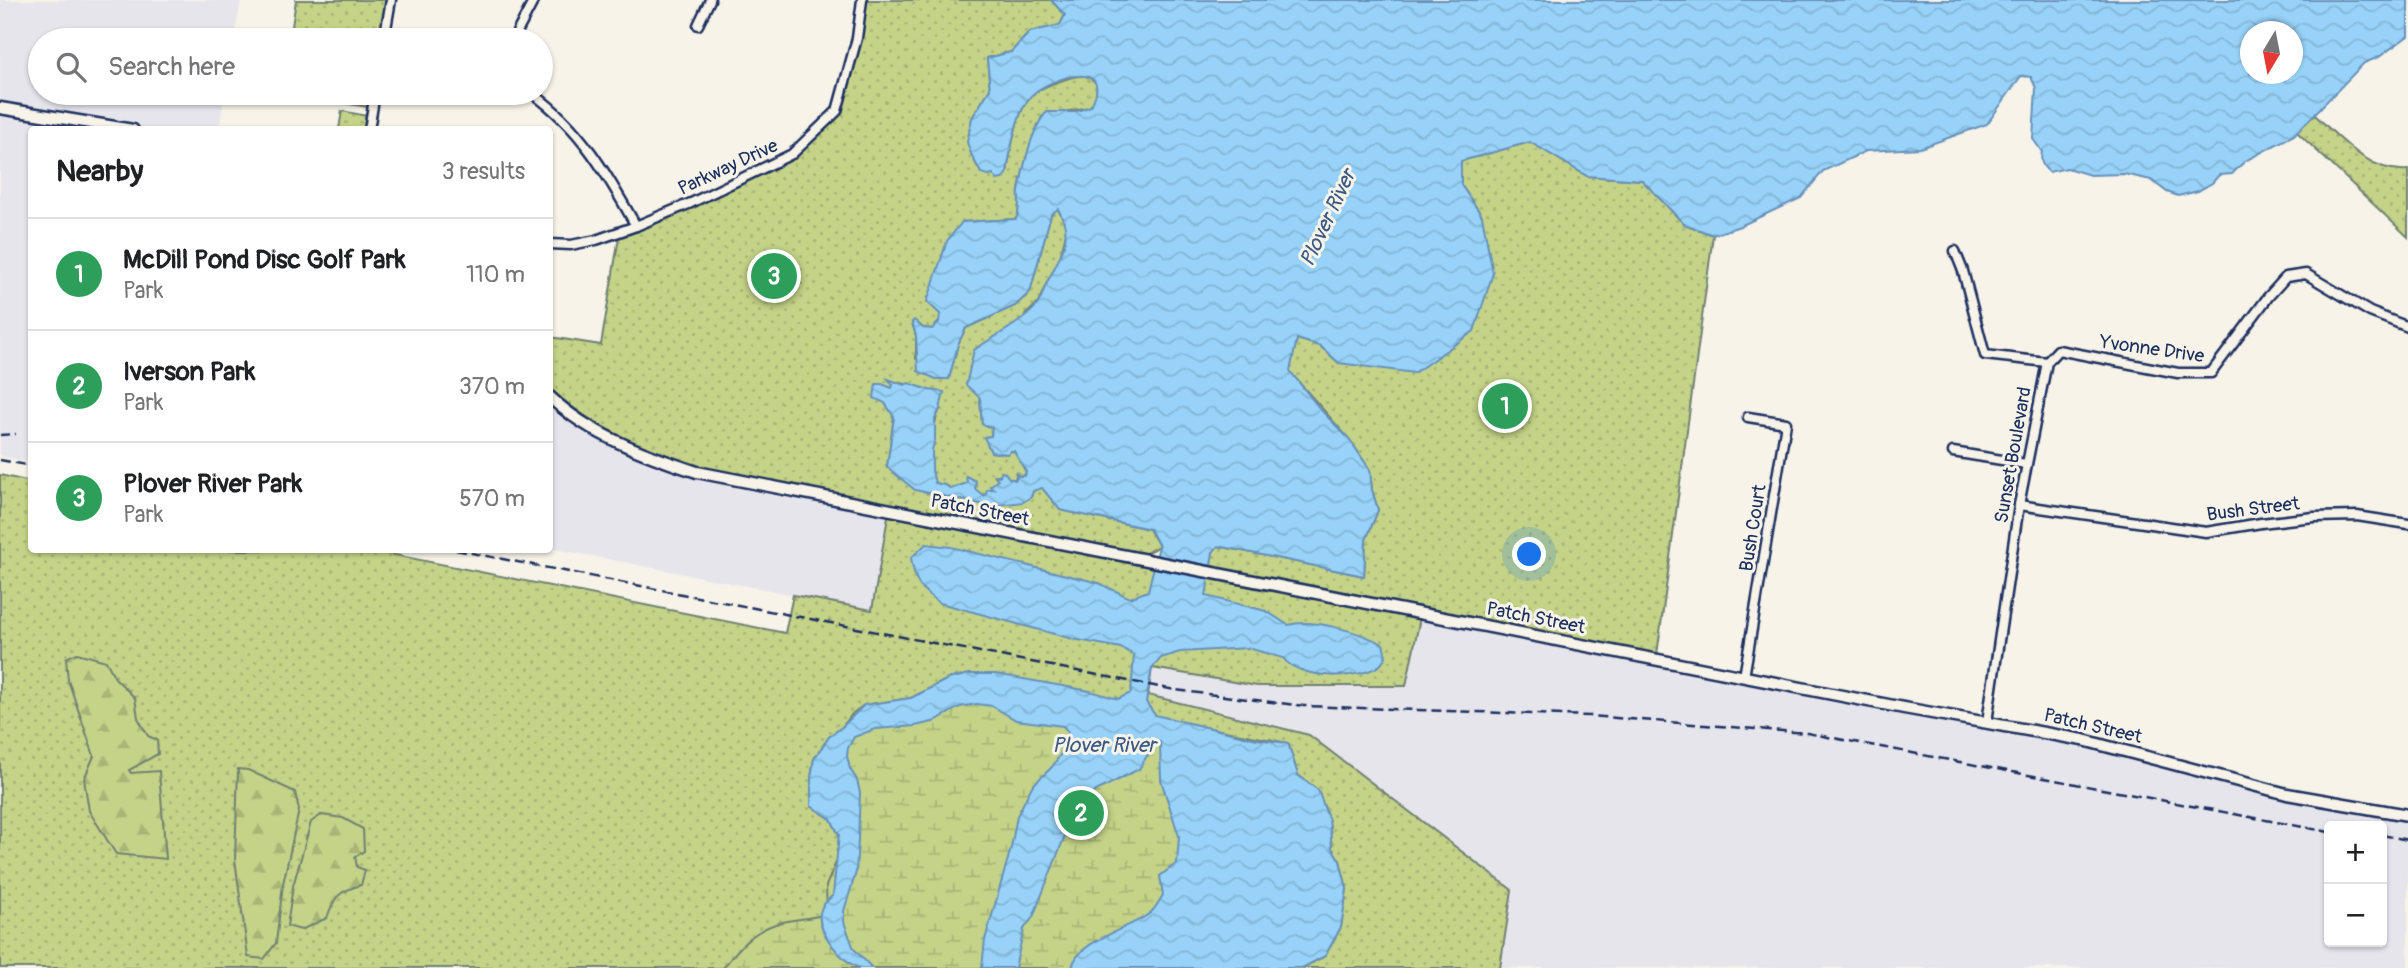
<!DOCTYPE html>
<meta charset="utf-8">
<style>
:root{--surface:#fff;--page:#f6f6f6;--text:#202124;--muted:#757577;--line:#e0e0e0;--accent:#c8321e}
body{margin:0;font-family:Pangolin,sans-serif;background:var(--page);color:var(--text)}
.controls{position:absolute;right:21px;bottom:21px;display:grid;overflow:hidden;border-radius:7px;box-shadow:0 2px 5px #0004}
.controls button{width:63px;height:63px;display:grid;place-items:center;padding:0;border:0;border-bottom:2px solid var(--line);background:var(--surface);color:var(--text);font:35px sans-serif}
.compass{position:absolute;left:2240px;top:21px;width:63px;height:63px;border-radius:50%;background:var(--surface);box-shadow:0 2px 5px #0004;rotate:190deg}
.you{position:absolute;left:1530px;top:555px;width:24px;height:24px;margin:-18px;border:5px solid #fff;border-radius:50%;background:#1a73e8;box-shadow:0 0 0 10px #1a73e833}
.badge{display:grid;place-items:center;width:46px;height:46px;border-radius:50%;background:var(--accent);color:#fff;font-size:23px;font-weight:700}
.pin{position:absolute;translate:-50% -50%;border:4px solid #fff;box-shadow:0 2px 7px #0006}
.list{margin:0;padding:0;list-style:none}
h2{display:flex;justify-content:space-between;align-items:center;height:91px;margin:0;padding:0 28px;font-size:30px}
h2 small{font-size:23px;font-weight:400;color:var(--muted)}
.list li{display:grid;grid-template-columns:46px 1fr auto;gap:21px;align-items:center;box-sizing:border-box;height:112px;padding:0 28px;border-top:2px solid var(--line)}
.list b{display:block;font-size:26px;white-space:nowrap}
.list p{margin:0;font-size:23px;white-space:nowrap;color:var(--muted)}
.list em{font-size:23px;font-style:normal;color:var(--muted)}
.icon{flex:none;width:38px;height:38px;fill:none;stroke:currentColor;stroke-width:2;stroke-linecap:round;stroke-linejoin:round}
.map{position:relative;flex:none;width:2408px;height:968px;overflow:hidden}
.search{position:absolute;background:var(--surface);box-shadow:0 2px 5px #0004;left:28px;top:28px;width:525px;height:77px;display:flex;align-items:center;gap:18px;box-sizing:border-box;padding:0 24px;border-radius:38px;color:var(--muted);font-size:26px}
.panel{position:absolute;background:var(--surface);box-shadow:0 2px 5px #0004;left:28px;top:126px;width:525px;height:427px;border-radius:7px}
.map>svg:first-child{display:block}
</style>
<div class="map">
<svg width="2408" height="968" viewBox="0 0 2408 968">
<defs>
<pattern id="grass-dots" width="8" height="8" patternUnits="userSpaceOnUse" patternTransform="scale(1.75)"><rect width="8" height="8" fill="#c4d387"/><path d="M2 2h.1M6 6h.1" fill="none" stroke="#a8b577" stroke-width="1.8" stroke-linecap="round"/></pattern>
<pattern id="forest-firs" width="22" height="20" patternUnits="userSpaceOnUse" patternTransform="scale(1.75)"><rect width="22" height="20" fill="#c4d387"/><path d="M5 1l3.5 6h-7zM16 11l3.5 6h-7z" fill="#a8b577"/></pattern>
<pattern id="wetland-marsh" width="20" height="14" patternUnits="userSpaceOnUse" patternTransform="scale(1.75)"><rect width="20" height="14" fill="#c4d387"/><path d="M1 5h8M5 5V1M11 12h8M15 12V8" fill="none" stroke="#a8b577"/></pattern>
<pattern id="water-waves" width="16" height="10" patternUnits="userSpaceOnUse" patternTransform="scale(1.75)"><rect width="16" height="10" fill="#98d2f8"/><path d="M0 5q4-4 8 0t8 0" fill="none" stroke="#82b5d7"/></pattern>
</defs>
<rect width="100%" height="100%" fill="#f7f3e8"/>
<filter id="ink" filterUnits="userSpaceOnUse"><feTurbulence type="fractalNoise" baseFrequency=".0143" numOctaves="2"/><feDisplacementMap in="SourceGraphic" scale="14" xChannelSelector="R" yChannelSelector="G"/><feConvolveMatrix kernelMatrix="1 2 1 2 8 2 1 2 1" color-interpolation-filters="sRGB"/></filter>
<g filter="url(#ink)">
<g fill="#e6e5ec" fill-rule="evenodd">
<path d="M0 0H241L234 40H40V93H225L219 129 32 130 31 462 0 456Z"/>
<path d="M550 397 889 511 872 610 550 548Z"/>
<path d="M1421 613 2014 726 2223 778 2408 815V968H1500L1512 890 1147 695 1152 668 1257 686H1406ZM2329 826H2382V942H2329Z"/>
</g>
<g fill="url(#grass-dots)" stroke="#708172" stroke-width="2">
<path d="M296 0H386L379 40H290Z"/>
<path d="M862 0H1051L1065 15 1060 25 1030 32 1011 52 987 58 990 89 972 118 971 154 981 173 1007 172C1010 153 1017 107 1033 94 1042 86 1057 82 1069 78 1082 75 1089 73 1097 85L1096 96 1091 106C1074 112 1058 111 1042 117 1032 141 1022 167 1019 192 1018 202 1021 210 1016 219L962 222 939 322 933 329 923 328 915 321 912 323 916 336V359L949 379 958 344 966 328 1015 306 1030 292 1051 214 1057 208 1064 220 1067 229 1059 262 1048 280 1038 303 1025 315 980 398 982 424 992 428 991 436 985 437 991 452 1008 454 1010 451H1014L1026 472 1024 476 1016 475 1015 480 1009 478 1005 473 995 476 998 480 993 487 994 490 983 496 968 483 951 489 944 485 934 483C930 464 931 426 940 409 921 378 919 390 889 380L893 385 892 388H888L885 403 894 416 887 467 990 506 1031 497 1033 491 1038 488H1043L1061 510 1149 529 1159 546 1142 555 1289 583 1210 566 1213 551 1218 546 1364 576 1366 540 1378 510 1372 490 1370 470 1350 440 1289 371 1297 339 1320 346 1339 363 1482 216 1461 185V161L1530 142 1587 176 1642 180 1684 224 1713 235 1657 655 1422 608 1406 686H1257L1152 668 1148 695 1309 735 1512 890 1500 968H0V475L31 482 32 550H370L785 633 793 595 872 610 889 511 697 472 620 443 550 397V337L601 345 620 231 792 154 837 111Z"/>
<path d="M284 93H371L368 107Z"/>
<path d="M342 111 367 116 364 129H339Z"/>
<path d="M2314 114C2340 138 2369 173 2408 170V237L2297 132Z"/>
</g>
<g fill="url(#forest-firs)" stroke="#708172" stroke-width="2">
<path d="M77 653 106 661 115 678 135 698 138 718 148 736 157 740 158 754 129 770 131 773 159 771 166 859 116 854 89 811 84 779 94 756 68 680 66 658Z"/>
<path d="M238 769 248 770 295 792 299 810 283 884 276 943 264 959 248 957 235 859Z"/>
<path d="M321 815 343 818 363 829 364 851 355 857 357 867 365 870 361 885C339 891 334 897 327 918L301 930 287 926 293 886 311 822Z"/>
</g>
<path fill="url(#wetland-marsh)" stroke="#708172" stroke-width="2" d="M970 674 1193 725 1288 743 1298 775 1318 790 1329 821 1332 848 1340 861 1347 889 1341 927 1325 956 1302 968H723C740 946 755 928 783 922 798 919 812 918 827 914L826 886 837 860 839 835 831 819 811 806V778L814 759 829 737 842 727 853 713 864 705 911 698 948 679Z"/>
<path fill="url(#water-waves)" stroke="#6691ba" stroke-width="2" fill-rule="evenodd" d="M1051 0H2408V36L2379 57 2364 63 2294 135 2245 161 2232 174 2219 175 2212 183 2198 191 2178 196 2167 192 2151 180 2124 174 2090 175 2067 168 2049 172C2042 166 2040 161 2042 152L2033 139 2036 88 2031 77 2021 76 1987 124 1920 148 1866 151 1823 171 1801 198 1740 226 1713 235 1684 224 1642 180 1587 176 1530 142 1461 161V185L1482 216 1493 273 1474 331 1414 373 1339 363 1320 346 1297 339 1290 371 1320 409 1350 440 1370 470 1372 490 1378 510 1366 540 1364 576 1218 546 1213 552 1206 596 1266 611 1288 625C1314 618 1359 632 1383 644L1386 656C1385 658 1382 664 1380 665 1360 681 1298 679 1283 658L1248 648 1180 652 1161 658 1152 668 1146 702 1155 715 1257 739 1288 743 1298 775 1318 790 1329 821 1332 848 1340 861 1347 889 1341 927 1325 956 1302 968H1072C1076 941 1129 929 1149 914 1155 910 1159 901 1163 895L1160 876 1177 863 1179 836 1161 780 1160 742 1156 741 1139 769 1096 791 1073 815 1033 917 1024 929 1015 968H982L985 940 1011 848 1017 816 1032 786 1052 767 1060 755 1068 732 1063 726 1016 720 992 706 976 704 960 707 933 722 915 726 875 729 854 737 848 748 847 756 850 769 857 780 860 793 858 840 856 872 844 911V922L854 949 872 968C868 968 864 968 861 968 844 965 816 931 820 913 822 904 827 901 833 895L839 835 831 819 811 806V778L814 759 829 737 842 727 864 705 911 698 948 679 970 674H996L1090 691 1118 699 1131 693 1134 655 1121 648 1073 639 940 603C919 589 915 583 911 558L926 544 951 547 1099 583 1130 598 1148 591 1159 546 1150 529 1060 510 1042 488 1033 491 1031 497 1023 502 990 506 915 490 887 467 894 417 885 403 874 398 876 384H882L892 388 893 385 888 379 904 385 909 383 929 390 944 392 940 409 935 419V440L932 450V471L935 483 945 485 951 489 967 483 966 476 976 481 975 489 984 496 986 494 987 489H994L990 486 998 480 995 475 1000 476 1001 472 1005 473 1009 478 1015 480 1017 477 1015 472 1019 476H1025L1026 472 1014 451H1010L1008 454 991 452 984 437 991 436 992 428 982 424 980 398 966 385 974 350C994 336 1021 324 1037 305 1041 300 1043 291 1046 285 1058 258 1076 239 1058 209L1051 214 1030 292 1015 306 966 328 958 344 949 379H936L918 371 916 336 912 322 914 320 923 328 932 329 939 322 940 314 927 302 947 241 962 222 1016 219C1021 210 1018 202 1019 192 1022 171 1032 126 1047 112H1075L1091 106C1116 57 1047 78 1031 96 1016 111 1010 151 1007 173L1002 179 997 180 993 174 989 175 981 173 971 154 967 142 972 118 990 89 987 58 1011 52 1030 32 1060 25 1065 15ZM2250 32H2292V74H2250Z"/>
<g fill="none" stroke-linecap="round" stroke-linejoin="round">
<defs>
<g id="minor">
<path d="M698 25 710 0"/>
<path d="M384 40 391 0"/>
<path d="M513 40 534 0"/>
<path d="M532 93C581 128 607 174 636 226"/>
<path d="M369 130 375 93"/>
<path d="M550 244 571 245 596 240 636 226 691 203 792 154 837 111 857 38 862 0"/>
<path d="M1955 251 1963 271 1985 355 2047 362 2019 505 1987 722"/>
<path d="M2047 362 2058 350 2178 373H2211L2268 297 2286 277 2306 274 2370 312 2408 327"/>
<path d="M1953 452 2026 464"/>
<path d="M2019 505 2206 532 2261 523 2314 517 2357 516 2408 524"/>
<path d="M1744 677 1786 423 1748 417"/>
</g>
<g id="tertiary">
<path d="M0 108 133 130"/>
<path d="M550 397C590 435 645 455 697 472L1904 708 2083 740 2287 794 2408 815"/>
</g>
</defs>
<use href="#minor" stroke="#1b2f5e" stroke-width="13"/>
<use href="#tertiary" stroke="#1b2f5e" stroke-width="15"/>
<use href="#minor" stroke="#f7f3e8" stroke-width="8"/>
<use href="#tertiary" stroke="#f7f3e8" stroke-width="10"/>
<g stroke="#1b2f5e" stroke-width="2.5" stroke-dasharray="10 5" stroke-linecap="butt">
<path d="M0 435 16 434"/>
<path d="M0 460 32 466"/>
<path d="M456 550 1175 690 1304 706 1591 716 1807 733 2329 832"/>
<path d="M2382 835 2408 840"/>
</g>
</g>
</g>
<g text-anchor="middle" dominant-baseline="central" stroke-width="6" stroke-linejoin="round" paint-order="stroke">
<g font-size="19" fill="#1b2f5e" stroke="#f7f3e8">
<text transform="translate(728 167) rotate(-25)">Parkway Drive</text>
<text transform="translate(2152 349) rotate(8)">Yvonne Drive</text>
<text transform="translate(2013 455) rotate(-80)">Sunset Boulevard</text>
<text transform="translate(2253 509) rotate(-7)">Bush Street</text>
<text transform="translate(980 510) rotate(11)">Patch Street</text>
<text transform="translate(1753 528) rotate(-81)">Bush Court</text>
<text transform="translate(1536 618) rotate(11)">Patch Street</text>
<text transform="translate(2093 726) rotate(13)">Patch Street</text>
</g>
<g font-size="21" font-style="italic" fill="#3a5884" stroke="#f7f3e8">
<text transform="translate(1328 218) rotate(-65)">Plover River</text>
<text x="1104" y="745">Plover River</text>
</g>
</g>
</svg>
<div class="controls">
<button>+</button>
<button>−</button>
</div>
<svg class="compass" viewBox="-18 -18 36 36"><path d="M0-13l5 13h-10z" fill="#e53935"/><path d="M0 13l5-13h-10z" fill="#757577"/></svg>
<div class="you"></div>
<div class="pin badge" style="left:1505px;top:406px;background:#2e9e5b">1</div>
<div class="pin badge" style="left:1081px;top:813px;background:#2e9e5b">2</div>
<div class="pin badge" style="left:774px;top:276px;background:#2e9e5b">3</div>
<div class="search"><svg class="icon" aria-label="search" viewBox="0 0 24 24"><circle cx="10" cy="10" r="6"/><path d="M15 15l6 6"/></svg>Search here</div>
<section class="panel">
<h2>Nearby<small>3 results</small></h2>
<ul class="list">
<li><span class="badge" style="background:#2e9e5b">1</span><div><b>McDill Pond Disc Golf Park</b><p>Park</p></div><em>110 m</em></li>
<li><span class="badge" style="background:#2e9e5b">2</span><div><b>Iverson Park</b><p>Park</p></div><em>370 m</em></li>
<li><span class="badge" style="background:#2e9e5b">3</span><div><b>Plover River Park</b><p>Park</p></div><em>570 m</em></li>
</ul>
</section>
</div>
